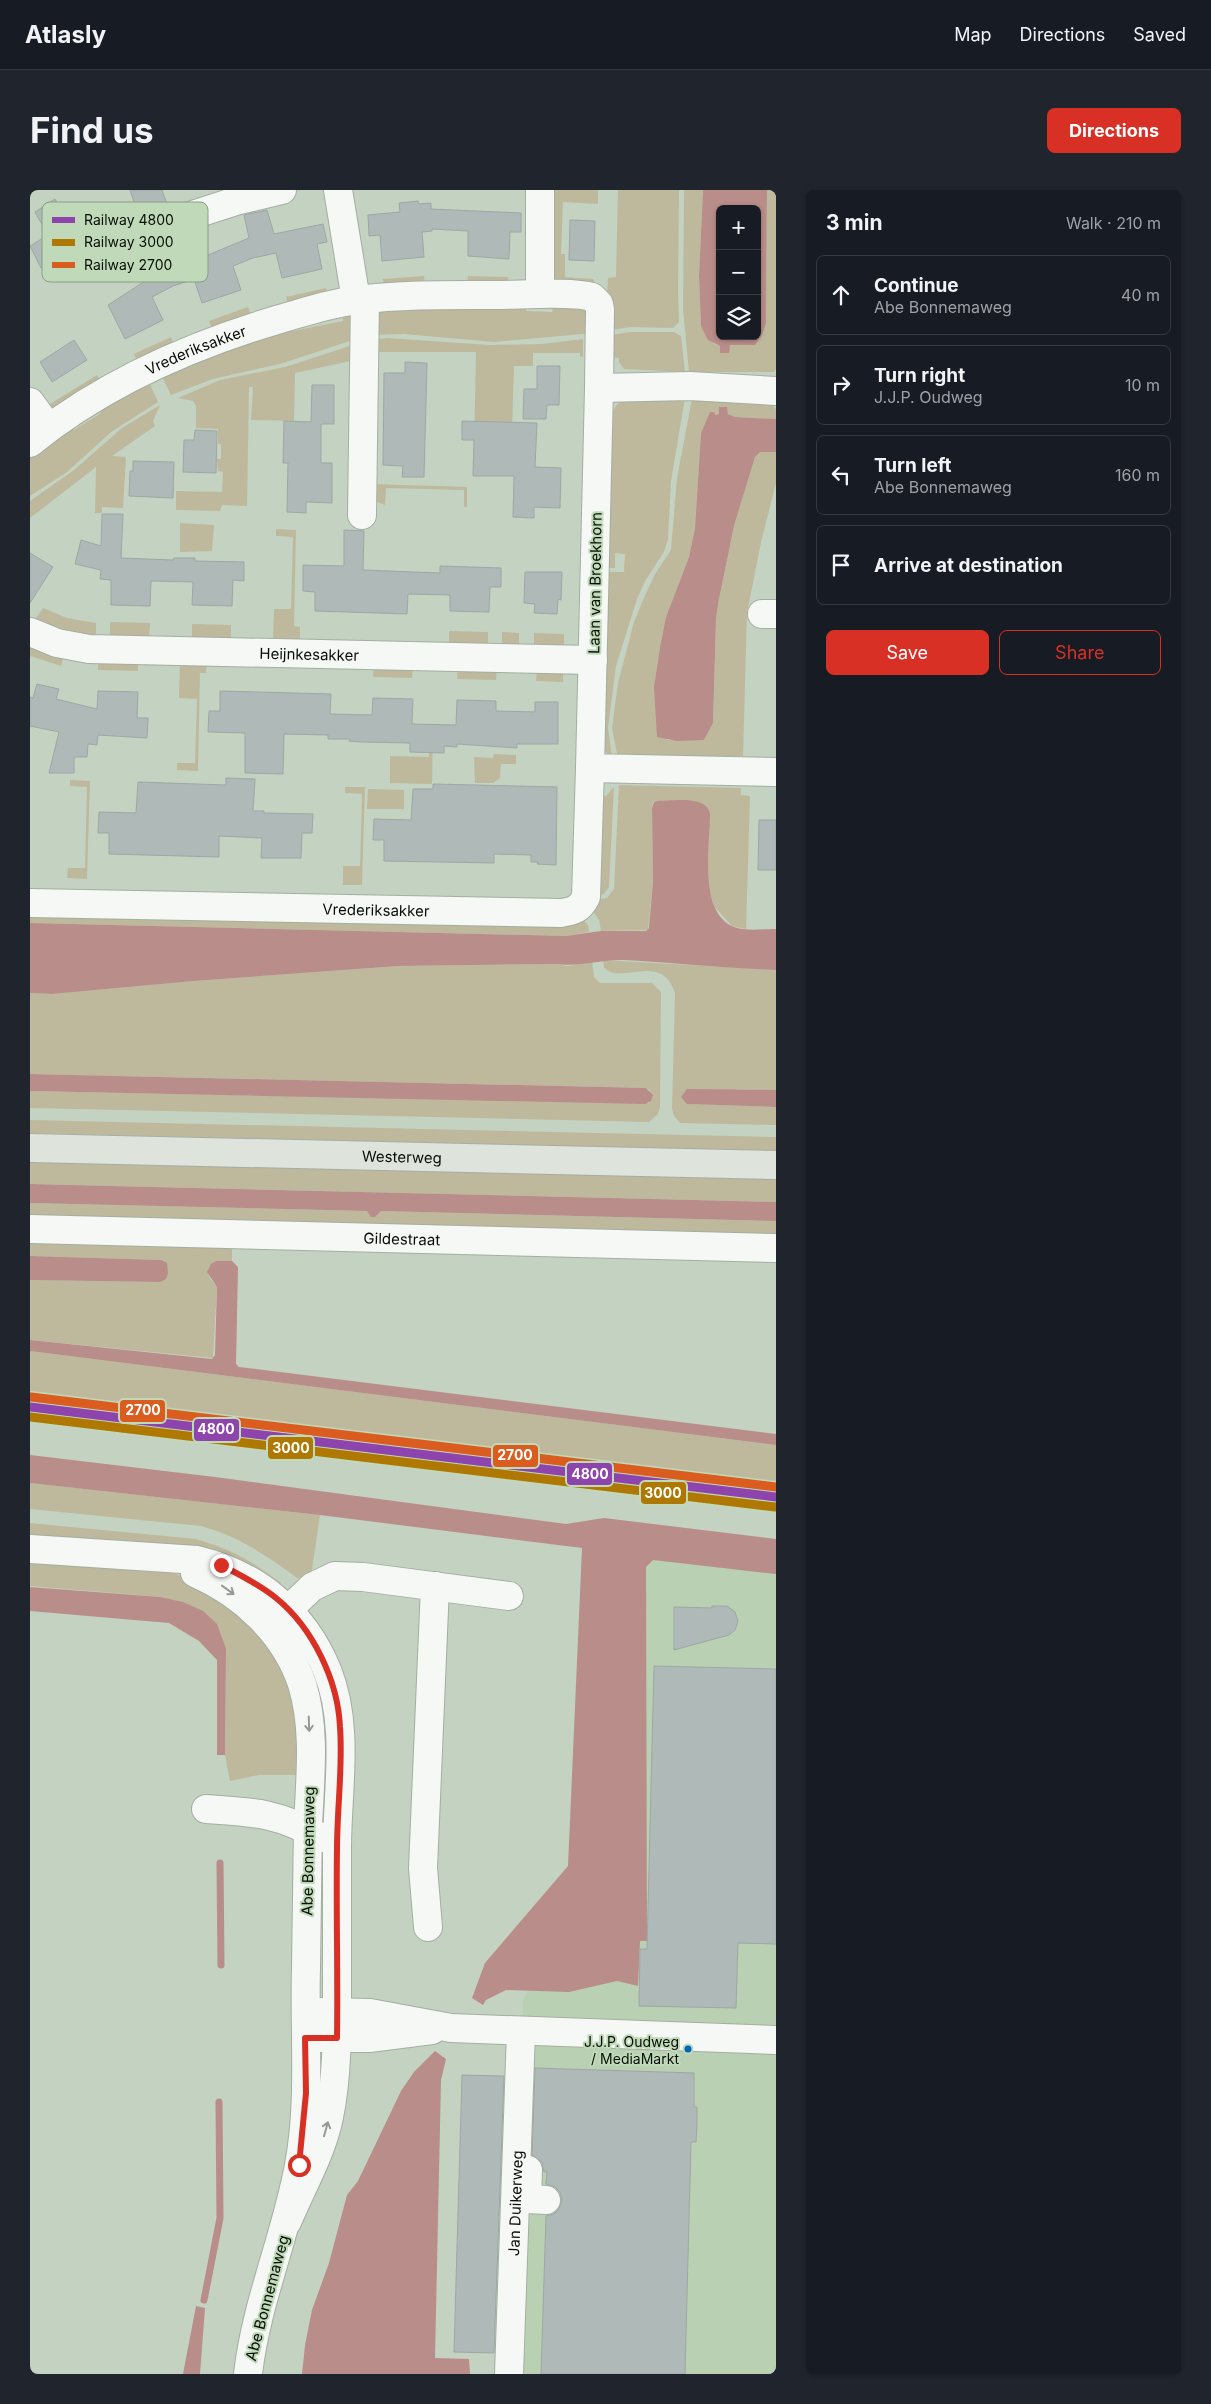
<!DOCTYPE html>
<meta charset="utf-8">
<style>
:root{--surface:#171b24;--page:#20242c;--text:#f1f3f6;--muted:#9ea1a6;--line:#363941;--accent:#d93025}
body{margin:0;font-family:Inter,sans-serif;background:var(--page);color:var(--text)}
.controls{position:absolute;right:15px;top:15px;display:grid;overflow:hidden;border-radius:8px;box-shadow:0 1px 4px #0004}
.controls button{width:45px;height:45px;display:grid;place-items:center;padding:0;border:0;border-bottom:1px solid var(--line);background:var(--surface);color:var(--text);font:25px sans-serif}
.stop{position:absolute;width:15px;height:15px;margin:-11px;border:4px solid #d93025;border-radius:50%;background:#fff}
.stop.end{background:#d93025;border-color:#fff;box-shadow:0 1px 5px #0008}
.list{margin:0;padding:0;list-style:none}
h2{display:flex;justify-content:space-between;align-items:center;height:65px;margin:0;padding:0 20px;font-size:21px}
h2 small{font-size:16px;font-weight:400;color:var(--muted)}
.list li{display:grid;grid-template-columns:32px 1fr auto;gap:15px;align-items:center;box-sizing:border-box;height:80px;margin:0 10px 10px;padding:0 10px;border:1px solid var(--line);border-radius:8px}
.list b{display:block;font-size:19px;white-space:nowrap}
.list p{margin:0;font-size:16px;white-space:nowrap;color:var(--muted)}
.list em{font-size:16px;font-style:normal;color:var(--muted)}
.actions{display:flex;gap:10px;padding:15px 20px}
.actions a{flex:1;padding:11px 0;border:1px solid var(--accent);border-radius:8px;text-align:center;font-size:18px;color:var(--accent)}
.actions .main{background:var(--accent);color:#fff}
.icon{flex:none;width:28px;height:28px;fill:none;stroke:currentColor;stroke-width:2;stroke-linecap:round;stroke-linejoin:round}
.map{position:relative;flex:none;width:746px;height:2184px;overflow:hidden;border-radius:8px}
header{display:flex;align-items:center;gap:30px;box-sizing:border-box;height:70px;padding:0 25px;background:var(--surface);border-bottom:1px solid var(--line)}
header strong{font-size:24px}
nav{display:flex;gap:28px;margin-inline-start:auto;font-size:18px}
.intro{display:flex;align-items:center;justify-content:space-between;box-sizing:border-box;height:120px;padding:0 30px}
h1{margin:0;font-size:35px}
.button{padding:12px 22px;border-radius:8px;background:var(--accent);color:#fff;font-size:18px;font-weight:700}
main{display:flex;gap:30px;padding:0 30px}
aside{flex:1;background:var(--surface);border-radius:8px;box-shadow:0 1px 4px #0004}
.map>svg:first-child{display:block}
</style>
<header>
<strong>Atlasly</strong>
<nav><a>Map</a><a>Directions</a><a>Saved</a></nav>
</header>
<div class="intro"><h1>Find us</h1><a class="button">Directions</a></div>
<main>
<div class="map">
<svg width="746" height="2184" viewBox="0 0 746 2184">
<rect width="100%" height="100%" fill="#c4d2c1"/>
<path fill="#b9d0b3" d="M571 1348 746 1369V2184H483L493 1809 551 1702Z"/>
<g fill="#beb99d">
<path d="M519 0H568V14L533 12 531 64H535V87L564 89 563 99 521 98Z"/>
<path d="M588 0H649L648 101 649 132 643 138 601 137 582 140 577 105 578 88 586 87Z"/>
<path d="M654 0H673L669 86 671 136 684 154 690 156V163H699V155H725L736 133 737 0H746V179L744 182H659L653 119Z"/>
<path d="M394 86 395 97 354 100 353 89Z"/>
<path d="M438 86 478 87 479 97 437 96Z"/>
<path d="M296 98 298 109 259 118 256 107Z"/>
<path d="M495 116 496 121 522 122 523 117 554 120 558 122 563 143 464 152 374 144 342 145 349 120Z"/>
<path d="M218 117 222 128 183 141 179 131Z"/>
<path d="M312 125 323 127 326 149 250 174 183 189 141 205 131 184 261 136 263 141 313 131Z"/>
<path d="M600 142H644L651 146 655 182 594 179 589 172V168L580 167 581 145Z"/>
<path d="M141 147 145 157 108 174 104 164Z"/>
<path d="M357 148 460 155 512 154 553 149V167L550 166V163H503V176H484L482 240 444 254 446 162H342V150Z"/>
<path d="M326 154 325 170 265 183 264 231 221 230 223 197H219L217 316 192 315 190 321 146 320V301L192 302 193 282 188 281 187 269H191V254H188V239L166 238V216L163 211 148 208 190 190 255 177Z"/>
<path d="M67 185 72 194 19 229 12 219Z"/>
<path d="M118 190 128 212 81 242 37 282 0 306V267L41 236 44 240 71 223 68 218Z"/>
<path d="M655 208 641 291 638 349 634 362 615 391 607 409 586 476 578 538 582 567 573 559 574 382H594L595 364 585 363V378H575L582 226C584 216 588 212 598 209Z"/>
<path d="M662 209 741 210 742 215 746 219V229L705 227 698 224 697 217H689V224L680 226 671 243 665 339 659 367 636 427 637 550H674L683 533 686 428 689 409 704 336 725 267 730 262H746V293L731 352 717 423 713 566H694V572L588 569 582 538 588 493 604 432 613 410 625 384 641 360 647 288Z"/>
<path d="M130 215 123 231 125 236 82 266 96 267 93 318 72 317V323H65L66 277 0 328V311L44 280 92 238Z"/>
<path d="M339 294 437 297V317H434V300L356 298 355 315 345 311Z"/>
<path d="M150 333 184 335 182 361 150 362Z"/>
<path d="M246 339 266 340 264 436 270 437V455L243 450 244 419H261L263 347 246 346Z"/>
<path d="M13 418 37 428 66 433V450L14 434H2Z"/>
<path d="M80 432 120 433 119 451 80 450Z"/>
<path d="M162 434 201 435V453L162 452Z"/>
<path d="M419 441 458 442V460L419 459Z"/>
<path d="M472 442 489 443V460H472Z"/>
<path d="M504 443 534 444V462L504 461Z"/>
<path d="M0 454 34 465 31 476 0 466Z"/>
<path d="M68 469 108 470V481L68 480Z"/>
<path d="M150 471 177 472 176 483H170L168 581 147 580V573H165L167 509 149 508Z"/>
<path d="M344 475 383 476 382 488 343 487Z"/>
<path d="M428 477 467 478 466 490 427 489Z"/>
<path d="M507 480H533V492L506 491Z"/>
<path d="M403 535 402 594 360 593V566L399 567 400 536Z"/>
<path d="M464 564 486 565V574H471L470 588 463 593H445L444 567 463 568Z"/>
<path d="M40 590 60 591 57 689 37 688 38 678H55L57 597 40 596Z"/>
<path d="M589 595 711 598V605L720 606 716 739 702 736 684 716 678 695 628 611 623 612 622 618 623 691 618 740 571 741 569 730 563 721 566 710 577 708 584 699Z"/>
<path d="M315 597H335L332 695H313V676H330L332 604 315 603Z"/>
<path d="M584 597 579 697 574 704 567 705 569 605 576 606Z"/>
<path d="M338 599 374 600V619H337Z"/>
<path d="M0 721 553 730 558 735 559 742 536 746 0 733Z"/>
<path d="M573 770 746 780V900L708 899 657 914 746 917V935L650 933 644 926 642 919 645 803C631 760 589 797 574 777Z"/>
<path d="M562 771 564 787 570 793H622L631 802 630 917 628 924 619 932 0 918V901L619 913 620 900 616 898 0 884V803L22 804 164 791 368 776 526 774 538 776Z"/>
<path d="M0 930 746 947V961L0 943Z"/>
<path d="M0 969 163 973 371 981 746 988V1012L0 994Z"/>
<path d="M0 1013 337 1021 345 1027 351 1021 746 1031V1048L0 1030Z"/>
<path d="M0 1050 202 1055V1071C180 1071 169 1078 187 1097L183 1168 0 1150V1090L130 1092 131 1070 0 1066Z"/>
<path d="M0 1161 746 1255V1307L0 1216Z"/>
<path d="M0 1293 290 1325 281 1386 267 1388C236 1365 208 1346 171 1336L0 1319Z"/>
<path d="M0 1333 166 1349C201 1359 222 1371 251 1393L244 1399 0 1348Z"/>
<path d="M0 1370 130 1379 166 1390 227 1432 262 1491 272 1585H229L200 1591 195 1565 196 1459 130 1407 0 1396Z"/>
</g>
<g fill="#b98d89" fill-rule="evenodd">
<path d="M673 0H737L736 133 732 145 725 155H700L699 163H690V156L678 150 671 136 669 86ZM690 19H727V146H690Z"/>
<path d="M689 217H697L698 224 705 227 746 229V262H730L725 267 704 336 689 409 686 428 683 533 674 550 647 551 627 547 624 497 630 458 636 427 659 367 665 338 671 243 680 222H684L685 225 689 224Z"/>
<path d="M628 611C643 611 677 605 680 624 680 656 667 726 707 738 718 741 734 739 746 739V780C695 778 646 773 595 770 572 769 549 777 526 774L368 776 164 791 22 804 0 803V733L536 746 571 741H616L619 738 623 691 622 618 624 612Z"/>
<path d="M0 884 616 898 623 905 621 911 615 914 0 901Z"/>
<path d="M657 899 746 900V917L657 914 651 907Z"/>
<path d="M0 994 746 1012V1031L351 1021 345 1027H341L337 1021 0 1013Z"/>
<path d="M0 1066 131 1070 137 1073 138 1083 136 1089 130 1092 0 1090Z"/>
<path d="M186 1071H202L208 1077 206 1174 209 1177 746 1244V1255L0 1161V1150L182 1169 185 1165 187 1097 177 1082 181 1074Z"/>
<path d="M0 1265 185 1287 536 1334 574 1328 746 1349V1384L623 1370 616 1377 617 1751H610L608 1796 587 1791 539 1802 476 1800 456 1810 453 1815 442 1808 455 1773 538 1676 552 1358 290 1325 0 1293Z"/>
<path d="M0 1397 130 1407 153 1412 173 1421 187 1434 196 1459 195 1565H187V1470L169 1451 139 1433 0 1421Z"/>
<path d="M405 1861 416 1869 411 1890 405 2168 439 2169 440 2184H272L275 2155 282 2120 299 2073 317 2005 328 1991 371 1901 384 1882Z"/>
<path d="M166 2116 175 2118 170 2184H153Z"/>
</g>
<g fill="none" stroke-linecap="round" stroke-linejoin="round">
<g stroke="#b98d89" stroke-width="7">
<path d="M190 1673 191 1775"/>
<path d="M174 2110 190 2028 189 1912"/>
</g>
</g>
<g fill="#afbab8" stroke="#9da7a5">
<path d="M100 0H132L138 17 132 21 129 27 111 33Z"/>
<path d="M25 9 55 58 33 72 30 66 11 78 0 56 18 45 5 22Z"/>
<path d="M388 11 389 14 401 13V19L491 23V42H480L479 69 438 66V41L402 39V41L392 42 394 67 352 71 350 45 339 46 338 25 370 22 369 13Z"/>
<path d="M237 20 244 44 293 34 297 52 287 54 292 79 252 88 246 63 223 68 203 76 211 100 172 113 164 89 143 96 122 107 133 130 95 149 78 115 140 75 178 65 219 48 214 25Z"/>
<path d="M540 30 565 31 564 71 539 70Z"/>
<path d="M44 150 57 170 22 192 10 172Z"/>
<path d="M375 172 397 173 394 287H372L373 276 353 275 354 183H375Z"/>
<path d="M507 176H530L529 215H517L516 229H493L494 199H507Z"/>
<path d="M282 195H304V234H291V273H302V313L276 312V323L257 322 258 273H253L254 231 281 232Z"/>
<path d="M432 231 507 233 505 277 531 278 530 318 504 317V328L483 327 484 286H443L444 250H432Z"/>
<path d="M165 240 187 241 186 283 153 282 154 250H164Z"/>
<path d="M103 271 144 272 143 308 99 306 100 281H103Z"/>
<path d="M72 324H93L91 368 143 370 144 368H165V371L214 372V391L203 390 202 416 162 415 163 392 121 391 120 416 81 415V390L70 389 71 380 45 374 51 350 71 356Z"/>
<path d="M314 340 334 341 333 380 410 383V376L471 378V397H460L459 422 420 421V405L378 404 377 424 285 421V402L273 401V375L314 376Z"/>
<path d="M0 363 23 377 0 413Z"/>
<path d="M495 382H532L531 410 528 409 527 424 504 423 505 414 494 413Z"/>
<path d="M7 494 29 499 26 509 67 519 68 501 108 502 107 528H118L117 548 68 545 67 555 58 554 57 567H44V583H19L29 542 0 536V507L3 508Z"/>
<path d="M190 501 301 504 300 524 342 525 343 508 383 509 382 534 426 535 427 510 466 511V521L505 522V512H528V554H487V558L427 554V557L414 556V563L380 562V553L331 552 319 551 320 549H298V545L254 544 253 584 215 583V543L178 542 179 521H190Z"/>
<path d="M196 588 225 589 223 621H234V623L283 624 282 643H272L271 668H231L232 648 189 646V667L79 664V643H68L69 622 106 623 108 592 196 595Z"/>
<path d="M403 594 527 597 526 675 507 674 508 672H501V665L464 664V673L354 671V650H343L344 629 381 630 383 599H403Z"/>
<path d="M729 630H746V680H728Z"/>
<path d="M682 1416H697L705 1422 708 1431 705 1440 699 1445 644 1460V1417L682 1418Z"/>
<path d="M624 1476 746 1479V1754L708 1753 706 1818 609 1816 610 1759H617Z"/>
<path d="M505 1878 664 1883V1917H667V1935L666 1952H661L655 2184H511L516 2026 524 2024 529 2019 532 2010 530 2002 525 1997 516 1994 517 1982H514L512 1972 502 1965Z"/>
<path d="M432 1885 474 1886 464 2163 424 2162Z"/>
</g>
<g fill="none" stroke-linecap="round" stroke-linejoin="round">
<defs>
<g id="minor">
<path d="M308 0 326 110"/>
<path d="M510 0V104"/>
<path d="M144 31 206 11 252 0"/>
<path d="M746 201 660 196 569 198 560 578 746 582"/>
<path d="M0 212 19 238"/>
<path id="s1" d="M0 253C72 194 162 155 250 129 275 122 301 113 327 110 374 104 421 105 468 105 491 105 542 101 562 107L569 114 570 120 569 198"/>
<path d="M332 325 335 109"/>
<path d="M732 424H746"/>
<path id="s2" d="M0 442 27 453 59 459 563 470"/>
<path id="s3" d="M0 713 531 723C544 721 550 719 556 707L560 578"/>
<path id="s4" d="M0 1039 746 1058"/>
<path d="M0 1359 167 1370C226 1384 274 1423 297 1480 320 1536 307 1600 307 1659 307 1703 307 1748 307 1792 307 1837 308 1883 299 1927 292 1963 271 1998 257 2032"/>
<path d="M165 1383C213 1404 255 1443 272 1494 286 1539 280 1589 278 1636 277 1683 277 1730 276 1778 274 1843 281 1911 269 1975 256 2046 226 2113 218 2184"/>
<path d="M258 1420 282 1397 305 1386 333 1387 479 1406"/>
<path d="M176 1619C224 1622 250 1623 292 1648"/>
<path d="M398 1737 393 1678 405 1396"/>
<path d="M289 1822 340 1823 421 1838 746 1850"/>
<path d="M288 1848H339L402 1840"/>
<path d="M498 1980 497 2009 516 2010"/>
<path id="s5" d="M479 2184 491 1841"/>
</g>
<g id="major">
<path id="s6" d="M0 958 746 975"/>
</g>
</defs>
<use href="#minor" stroke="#a4aea1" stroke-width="30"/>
<use href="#major" stroke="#a6ada5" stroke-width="30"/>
<use href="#minor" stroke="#f6f8f6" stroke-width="28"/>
<use href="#major" stroke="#dee3db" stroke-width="28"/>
<defs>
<path id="rail-1" d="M0 1217 746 1307"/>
<path id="rail-2" d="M0 1227 745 1317"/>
<path id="rail-3" d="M1 1207 746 1297"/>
</defs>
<use href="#rail-1" stroke="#c0dab9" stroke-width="12"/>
<use href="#rail-2" stroke="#c0dab9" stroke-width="12"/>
<use href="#rail-3" stroke="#c0dab9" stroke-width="12"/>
<use href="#rail-1" stroke="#8e44ad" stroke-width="9"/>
<use href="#rail-2" stroke="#af7802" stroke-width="9"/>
<use href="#rail-3" stroke="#da5c1f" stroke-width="9"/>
</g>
<defs><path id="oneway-shaft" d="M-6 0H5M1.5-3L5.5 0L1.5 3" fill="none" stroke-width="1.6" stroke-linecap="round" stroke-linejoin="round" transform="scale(1.25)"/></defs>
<g stroke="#969a96">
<use href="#oneway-shaft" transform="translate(198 1400) rotate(36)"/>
<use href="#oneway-shaft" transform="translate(279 1534) rotate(88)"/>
<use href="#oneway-shaft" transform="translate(296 1939) rotate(-74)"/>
</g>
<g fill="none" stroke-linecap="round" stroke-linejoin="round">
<path stroke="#d93025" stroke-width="6" d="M191 1375C210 1385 229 1394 246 1408 283 1438 308 1491 310 1537 313 1577 307 1618 307 1659 306 1722 308 1785 307 1848H275L276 1903 269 1975"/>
</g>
<circle fill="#0065bd" stroke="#c0dab9" stroke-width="2" cx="658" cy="1859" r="4.5"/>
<g text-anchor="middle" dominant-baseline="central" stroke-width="4" stroke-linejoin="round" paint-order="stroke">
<g font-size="14" fill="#060e05" stroke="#c0dab9" text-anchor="end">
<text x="649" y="1851">J.J.P. Oudweg<tspan x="649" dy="17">/ MediaMarkt</tspan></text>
</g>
<g font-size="15" fill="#060e05" stroke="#c0dab9">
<text stroke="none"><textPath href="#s1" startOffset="191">Vrederiksakker</textPath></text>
<text transform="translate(565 393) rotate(-89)">Laan van Broekhorn</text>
<text stroke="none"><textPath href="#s2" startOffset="282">Heijnkesakker</textPath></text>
<text stroke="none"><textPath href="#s3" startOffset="346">Vrederiksakker</textPath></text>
<text stroke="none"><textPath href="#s6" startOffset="372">Westerweg</textPath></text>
<text stroke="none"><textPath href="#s4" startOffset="372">Gildestraat</textPath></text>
<text transform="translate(278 1661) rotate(-89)">Abe Bonnemaweg</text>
<text stroke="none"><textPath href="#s5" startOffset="171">Jan Duikerweg</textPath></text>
<text transform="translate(237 2108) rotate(-75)">Abe Bonnemaweg</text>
</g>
</g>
<rect x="12" y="12" width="166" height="80" rx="8" fill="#c0dab9" stroke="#889d83" stroke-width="1"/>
<rect x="22" y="27" width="23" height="6" fill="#8e44ad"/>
<rect x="22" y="49" width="23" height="7" fill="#af7802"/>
<rect x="22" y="72" width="23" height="6" fill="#da5c1f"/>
<g font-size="14" fill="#060e05">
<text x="54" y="35">Railway 4800</text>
<text x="54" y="57">Railway 3000</text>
<text x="54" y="80">Railway 2700</text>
</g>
<g stroke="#c0dab9" stroke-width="2">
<rect x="89" y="1209" width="47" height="24" rx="5" fill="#da5c1f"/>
<rect x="163" y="1228" width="47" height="24" rx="5" fill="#8e44ad"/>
<rect x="237" y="1246" width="47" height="24" rx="5" fill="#af7802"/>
<rect x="462" y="1254" width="47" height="24" rx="5" fill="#da5c1f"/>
<rect x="536" y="1272" width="47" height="24" rx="5" fill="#8e44ad"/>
<rect x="610" y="1291" width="47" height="24" rx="5" fill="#af7802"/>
</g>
<g font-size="14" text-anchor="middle" font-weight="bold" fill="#fff">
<text x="113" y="1225">2700</text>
<text x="186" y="1244">4800</text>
<text x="261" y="1263">3000</text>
<text x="485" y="1270">2700</text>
<text x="560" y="1289">4800</text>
<text x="633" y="1308">3000</text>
</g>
</svg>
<div class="controls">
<button>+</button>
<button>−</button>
<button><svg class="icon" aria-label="layers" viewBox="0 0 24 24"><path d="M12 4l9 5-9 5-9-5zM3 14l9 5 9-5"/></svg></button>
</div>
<div class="stop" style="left:269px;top:1975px"></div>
<div class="stop end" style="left:191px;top:1375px"></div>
</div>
<aside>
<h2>3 min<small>Walk · 210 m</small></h2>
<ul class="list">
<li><svg class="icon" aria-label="ahead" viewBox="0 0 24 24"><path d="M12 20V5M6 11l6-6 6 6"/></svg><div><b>Continue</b><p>Abe Bonnemaweg</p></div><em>40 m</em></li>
<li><svg class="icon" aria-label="right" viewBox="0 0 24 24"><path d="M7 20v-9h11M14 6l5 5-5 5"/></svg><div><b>Turn right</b><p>J.J.P. Oudweg</p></div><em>10 m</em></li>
<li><svg class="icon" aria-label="left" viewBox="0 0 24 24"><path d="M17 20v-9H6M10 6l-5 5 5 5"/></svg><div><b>Turn left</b><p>Abe Bonnemaweg</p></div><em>160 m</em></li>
<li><svg class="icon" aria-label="arrive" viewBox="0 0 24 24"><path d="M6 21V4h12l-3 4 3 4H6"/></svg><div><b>Arrive at destination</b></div></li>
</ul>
<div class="actions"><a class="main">Save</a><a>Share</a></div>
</aside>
</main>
